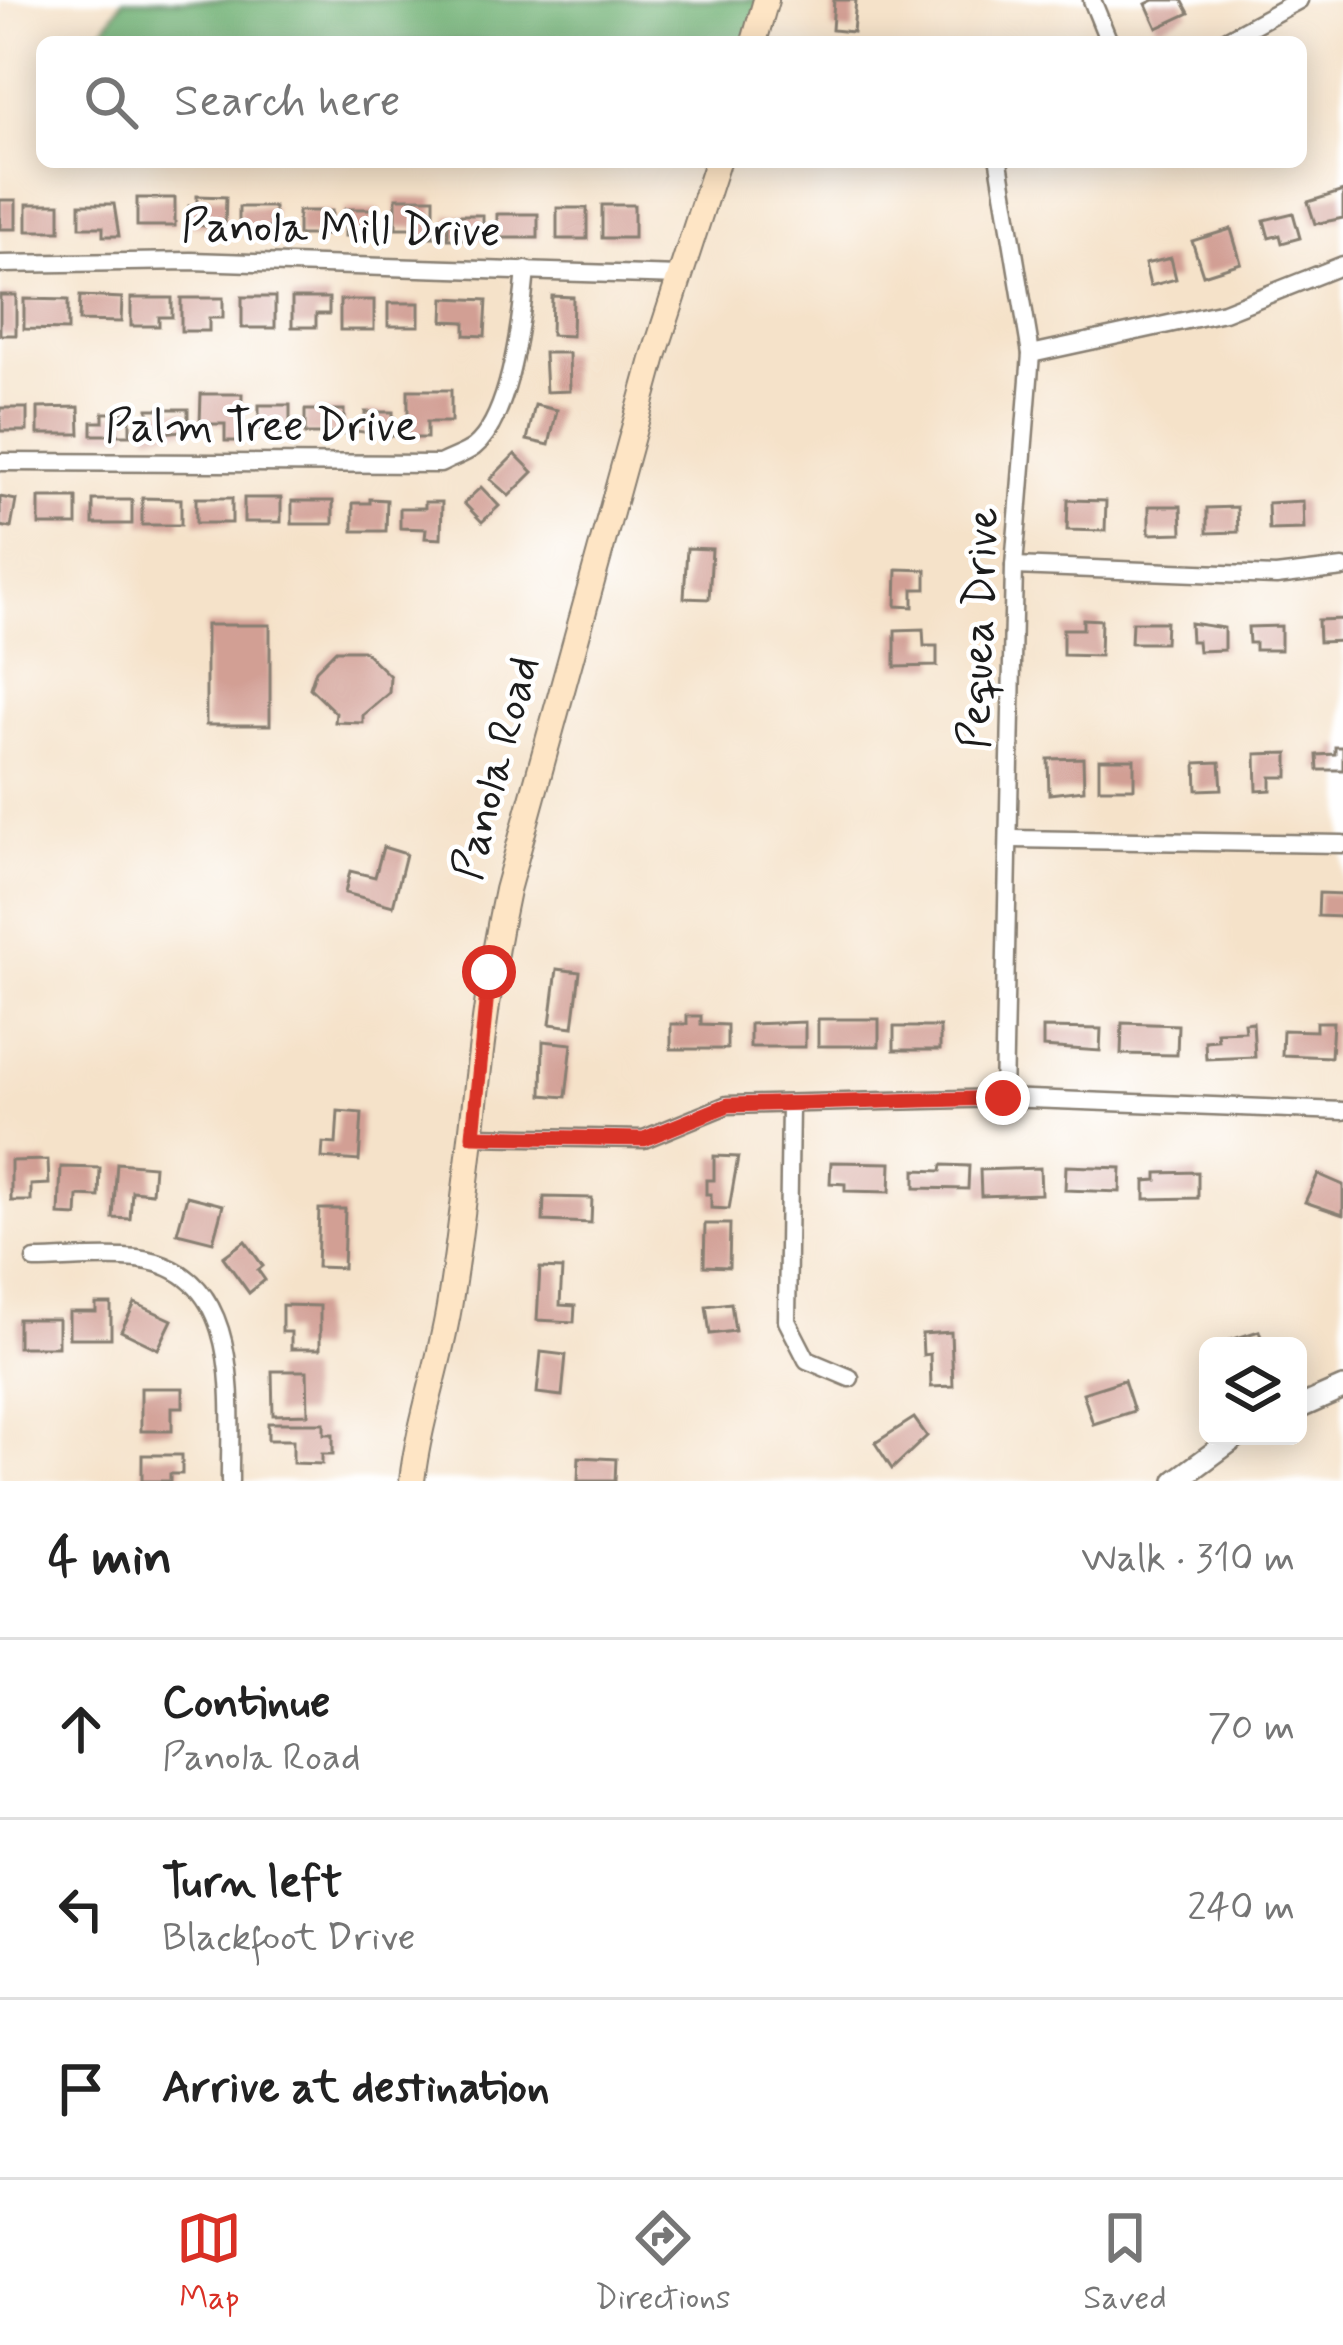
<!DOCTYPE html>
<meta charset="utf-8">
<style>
:root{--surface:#fff;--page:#f2f2f2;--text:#222;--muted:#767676;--line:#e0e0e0;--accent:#d93025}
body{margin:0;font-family:Mynerve,sans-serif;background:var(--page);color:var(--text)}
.controls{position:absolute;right:36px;bottom:36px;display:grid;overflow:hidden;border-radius:18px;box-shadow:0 6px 30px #0003}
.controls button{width:108px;height:108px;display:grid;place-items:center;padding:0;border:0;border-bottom:3px solid var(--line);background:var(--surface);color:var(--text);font:60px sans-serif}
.stop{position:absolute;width:36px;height:36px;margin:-27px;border:9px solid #d93025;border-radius:50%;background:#fff}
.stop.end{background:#d93025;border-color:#fff;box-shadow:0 3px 12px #0008}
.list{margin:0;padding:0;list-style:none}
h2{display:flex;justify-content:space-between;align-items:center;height:156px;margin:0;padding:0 48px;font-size:51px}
h2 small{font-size:39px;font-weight:400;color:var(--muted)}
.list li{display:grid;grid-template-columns:78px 1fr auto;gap:36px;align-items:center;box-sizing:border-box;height:180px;padding:0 48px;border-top:3px solid var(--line)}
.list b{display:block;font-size:45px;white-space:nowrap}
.list p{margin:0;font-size:39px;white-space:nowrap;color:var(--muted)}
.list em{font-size:39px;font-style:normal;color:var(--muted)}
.icon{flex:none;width:66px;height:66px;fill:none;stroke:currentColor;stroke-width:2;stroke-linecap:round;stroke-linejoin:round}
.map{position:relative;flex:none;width:1343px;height:1481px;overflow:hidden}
.search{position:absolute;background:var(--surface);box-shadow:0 6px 30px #0003;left:36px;right:36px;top:36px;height:132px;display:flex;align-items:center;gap:30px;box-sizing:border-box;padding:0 42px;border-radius:18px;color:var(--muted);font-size:45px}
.sheet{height:696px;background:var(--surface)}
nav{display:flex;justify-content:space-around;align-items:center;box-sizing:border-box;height:168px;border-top:3px solid var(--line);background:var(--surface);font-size:33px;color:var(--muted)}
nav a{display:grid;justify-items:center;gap:6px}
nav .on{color:var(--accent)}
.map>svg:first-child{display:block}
</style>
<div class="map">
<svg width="1343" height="1481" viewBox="0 0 1343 1481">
<rect width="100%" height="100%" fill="#fff"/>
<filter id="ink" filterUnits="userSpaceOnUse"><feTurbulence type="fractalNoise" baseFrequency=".00833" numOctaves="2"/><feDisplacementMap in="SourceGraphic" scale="24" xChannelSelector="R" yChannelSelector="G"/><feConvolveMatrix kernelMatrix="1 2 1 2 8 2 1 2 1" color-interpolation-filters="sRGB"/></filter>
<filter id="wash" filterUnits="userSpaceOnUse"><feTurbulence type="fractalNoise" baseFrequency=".004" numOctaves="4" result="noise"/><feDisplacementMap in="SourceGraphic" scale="48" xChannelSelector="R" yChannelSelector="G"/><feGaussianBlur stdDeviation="2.7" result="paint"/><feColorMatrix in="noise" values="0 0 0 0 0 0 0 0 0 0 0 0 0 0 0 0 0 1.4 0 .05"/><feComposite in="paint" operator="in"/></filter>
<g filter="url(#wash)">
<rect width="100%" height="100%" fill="#f5e2c9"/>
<path fill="#6fb073" stroke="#466648" stroke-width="3" d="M123 0H770L755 42H95Z"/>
<g id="blocks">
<g fill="#d29f94">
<path d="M834 0H856L853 32 832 30Z"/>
<path d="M1154 0H1182L1189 13 1157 28 1146 4Z"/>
<path d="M1343 191V218L1315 224 1308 202Z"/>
<path d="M197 196 226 197 225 227 188 225 189 206 197 207Z"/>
<rect x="137" y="198" width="38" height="28"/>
<path d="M396 198H434V237H416V228H396Z"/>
<rect x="0" y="200" width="16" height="29"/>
<rect x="27" y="204" width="33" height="27"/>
<path d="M80 204H114L119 236H103V227H80Z"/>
<rect x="602" y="205" width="32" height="33"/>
<rect x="239" y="207" width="35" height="21"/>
<rect x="557" y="208" width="30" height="31"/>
<rect x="345" y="209" width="35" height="27"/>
<rect x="298" y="211" width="34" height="24"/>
<path d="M1293 213 1300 238 1282 243 1280 235 1269 238 1264 220Z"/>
<rect x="497" y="214" width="41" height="24"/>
<rect x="448" y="215" width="35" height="24"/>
<path d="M1231 229 1241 263 1203 275 1192 241Z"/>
<path d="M1171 258 1176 279 1150 286 1145 264Z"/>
<rect x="0" y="295" width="16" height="40"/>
<path d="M80 296 122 298 121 322 79 321Z"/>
<path d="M552 296 573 297 572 336 551 335Z"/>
<rect x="242" y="297" width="33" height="31"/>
<path d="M131 298H172V317H159V326H131Z"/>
<path d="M181 298H223V318H209V331H181Z"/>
<path d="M292 298H329V314H316V327H292Z"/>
<path d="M444 298 487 300 485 336 465 335V322L443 321Z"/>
<path d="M24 299 68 300V330L24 329Z"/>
<rect x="340" y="300" width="34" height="30"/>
<rect x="388" y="303" width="31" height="23"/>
<path d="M544 353H569L570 391 546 392Z"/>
<path d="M408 390H451V422H427V438H408Z"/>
<path d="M201 394H242L241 441H225V424H200Z"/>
<path d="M259 405H290V436L259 429Z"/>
<path d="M535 405 557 410 549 445 527 440Z"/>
<path d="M79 407 80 434H38V408Z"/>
<rect x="0" y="408" width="27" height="23"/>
<path d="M148 409H188V430L148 435Z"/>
<rect x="305" y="410" width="39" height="24"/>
<path d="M365 412H393V436L356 431V423H365Z"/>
<path d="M103 413H130V435H92V422H103Z"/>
<path d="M515 454 533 472 509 496 490 479Z"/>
<path d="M481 487 499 506 482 522 464 503Z"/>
<path d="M0 497 16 500 11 528 0 526Z"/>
<rect x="39" y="498" width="38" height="27"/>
<path d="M142 498 181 499V525H142Z"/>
<rect x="196" y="498" width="36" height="25"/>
<rect x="244" y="498" width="37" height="24"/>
<path d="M370 499 387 500 386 531H353V503H370Z"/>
<rect x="93" y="500" width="39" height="24"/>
<path d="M1068 500 1106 501 1105 531 1067 530Z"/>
<rect x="292" y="501" width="41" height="23"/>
<path d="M1303 501 1304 529 1269 530 1268 503Z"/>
<path d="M425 502H442L441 539 425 538 426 529 400 528V508H425Z"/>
<path d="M1149 506H1181L1182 533 1149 534Z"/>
<path d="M1237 507 1238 532 1207 533V508Z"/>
<path d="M687 548 712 549 709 599 684 598Z"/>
<path d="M897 569 926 570V589H913V607L896 606Z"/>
<path d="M1083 619 1101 620 1100 656 1063 655V629H1083Z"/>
<path d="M1343 619V641L1319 642 1318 620Z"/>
<path d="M1132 622H1166L1165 643H1131Z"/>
<path d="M1190 623 1224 628V650L1198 651 1197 641H1191Z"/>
<rect x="206" y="625" width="64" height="100"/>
<path d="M1281 626V650H1255V643H1249L1248 627Z"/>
<path d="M923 629 924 646H937V666L895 667V630Z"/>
<path d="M336 650H363L390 676 389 693 363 715V723L335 722 336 713 310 688 316 670Z"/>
<path d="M1335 747H1343V770H1318L1317 755 1335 754Z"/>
<path d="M1288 753V777H1271V790L1257 791 1256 754Z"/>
<path d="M1083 758 1084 790 1049 794 1048 759Z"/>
<rect x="1099" y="759" width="35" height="29"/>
<path d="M1220 762 1222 789 1197 790 1196 763Z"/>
<path d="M383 847 406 854 393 906 345 893 350 871 375 877Z"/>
<path d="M1319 893 1343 894V917L1318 916Z"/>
<path d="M557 969 580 972 573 1027 550 1024Z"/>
<path d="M687 1016H701V1024L727 1025V1049H671V1024H687Z"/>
<rect x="818" y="1019" width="61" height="27"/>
<path d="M805 1022V1047H750V1024Z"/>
<path d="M1253 1022 1255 1057 1206 1059 1205 1041 1218 1040 1217 1032 1245 1031 1244 1023Z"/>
<path d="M1316 1022H1333L1331 1057 1282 1055 1283 1030 1316 1031Z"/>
<path d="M1122 1023 1178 1025 1177 1055 1121 1054Z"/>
<rect x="894" y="1027" width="46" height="23"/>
<path d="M1043 1028 1101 1029 1100 1051 1043 1047Z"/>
<path d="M543 1041 572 1044 566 1097 542 1095Z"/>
<path d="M338 1111 362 1113 359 1161 322 1158 323 1143 336 1144Z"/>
<path d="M714 1156 738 1157 729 1209 711 1208V1194H706V1180H714Z"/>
<path d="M48 1160 49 1184 31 1185V1201H11V1161Z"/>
<path d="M831 1162 891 1163 890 1192 845 1191V1184L830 1183Z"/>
<path d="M117 1163 154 1166 152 1193 132 1191 130 1219 113 1218Z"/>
<path d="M942 1165 969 1166 968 1189 915 1188V1170L941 1171Z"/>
<path d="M1066 1166 1121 1168 1120 1192 1065 1190Z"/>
<path d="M61 1167 100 1168 99 1197 78 1196 77 1216 59 1215Z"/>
<path d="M1040 1168 1041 1194 981 1196 980 1170Z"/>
<path d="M1198 1172V1198L1145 1199V1181L1157 1180V1173Z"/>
<path d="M1318 1174 1343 1185V1215L1305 1202Z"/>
<path d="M187 1196 223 1205 213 1242 177 1233Z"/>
<path d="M544 1197 592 1198 591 1223 543 1221Z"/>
<path d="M319 1209H345L343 1268 317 1267Z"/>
<path d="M705 1224H730L729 1267 704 1266Z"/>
<path d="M245 1241 263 1266 258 1270 265 1280 249 1293 223 1257Z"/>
<path d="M540 1268 562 1269 560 1305 575 1306 574 1322 537 1320Z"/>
<path d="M135 1303 172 1320 158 1349 121 1331Z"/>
<path d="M731 1303 735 1331 710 1334 706 1306Z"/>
<path d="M96 1304H111V1338H69V1312H96Z"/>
<path d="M282 1305 320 1306V1349H291V1332H282Z"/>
<rect x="18" y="1319" width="40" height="28"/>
<path d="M1259 1331 1264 1346H1216L1215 1345Z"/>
<path d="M951 1332 953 1386 931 1387 930 1354 923 1355 922 1334Z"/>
<path d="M541 1352 566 1355 562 1396 537 1393Z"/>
<path d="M272 1371H307L308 1414 273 1415Z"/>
<path d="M1124 1380 1134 1411 1093 1424 1083 1393Z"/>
<path d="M141 1388H183V1407H172V1431H141Z"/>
<path d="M914 1418 927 1436 892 1469 875 1443Z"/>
<path d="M268 1423H324V1434H333V1454H322V1464L293 1463V1440H268Z"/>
<path d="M142 1455H182V1474H170V1481H142Z"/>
<path d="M579 1457 616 1459 615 1481H578Z"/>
</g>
</g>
</g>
<g filter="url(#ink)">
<use href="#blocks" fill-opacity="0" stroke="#887f72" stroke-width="3"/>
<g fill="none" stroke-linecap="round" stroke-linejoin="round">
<defs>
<g id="minor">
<path d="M1092 0 1109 42"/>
<path d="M1222 42 1299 0"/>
<path d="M999 162 1031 354 1014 566 1003 1098"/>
<path d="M0 264 191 261 680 276"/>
<path d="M1031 354 1224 312 1343 265"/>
<path d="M0 462 440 464C451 458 465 454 474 447 511 417 522 315 526 270"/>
<path d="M1014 566 1276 576 1343 568"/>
<path d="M1011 839 1343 844"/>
<path d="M790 1104 787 1321 807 1360 850 1378"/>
<path d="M473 1136 644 1139 727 1105 1003 1098 1343 1111"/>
<path d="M35 1260C68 1260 104 1255 137 1259 246 1272 229 1403 230 1481"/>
</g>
<g id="tertiary">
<path d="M1298 1408 1343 1388"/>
<path d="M1176 1481 1237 1436"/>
</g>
<g id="secondary">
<path d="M754 42 766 0"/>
<path d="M412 1481C419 1420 441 1361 450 1301 472 1164 478 1024 507 890L654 356 717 162"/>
</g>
</defs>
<use href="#minor" stroke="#887f72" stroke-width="21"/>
<use href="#tertiary" stroke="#887f72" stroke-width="26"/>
<use href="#secondary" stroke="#887f72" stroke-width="28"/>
<use href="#minor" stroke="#fff" stroke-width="16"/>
<use href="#tertiary" stroke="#fff" stroke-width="21"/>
<use href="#secondary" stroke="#fee5c5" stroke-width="24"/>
</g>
</g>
<g fill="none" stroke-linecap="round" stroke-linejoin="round" filter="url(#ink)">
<path stroke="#d93025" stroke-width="15" d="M489 972 473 1136 644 1139 728 1105 1003 1098"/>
</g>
<g text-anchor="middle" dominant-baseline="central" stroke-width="9" stroke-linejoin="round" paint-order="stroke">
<g font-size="45" fill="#1c1c1c" stroke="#fff">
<text transform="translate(341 230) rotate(1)">Panola Mill Drive</text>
<text x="261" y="427">Palm Tree Drive</text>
<text transform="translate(980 628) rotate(-88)">Pequea Drive</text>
<text transform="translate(497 768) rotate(-75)">Panola Road</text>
</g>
</g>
</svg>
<div class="controls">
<button><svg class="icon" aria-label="layers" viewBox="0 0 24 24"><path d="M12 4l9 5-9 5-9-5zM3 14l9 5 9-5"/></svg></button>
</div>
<div class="stop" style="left:489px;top:972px"></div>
<div class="stop end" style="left:1003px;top:1098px"></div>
<div class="search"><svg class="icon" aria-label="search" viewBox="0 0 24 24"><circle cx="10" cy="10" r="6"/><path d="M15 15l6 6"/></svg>Search here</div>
</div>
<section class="sheet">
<h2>4 min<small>Walk · 310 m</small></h2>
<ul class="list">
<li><svg class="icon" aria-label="ahead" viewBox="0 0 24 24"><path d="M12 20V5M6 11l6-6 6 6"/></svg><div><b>Continue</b><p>Panola Road</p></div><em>70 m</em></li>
<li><svg class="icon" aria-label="left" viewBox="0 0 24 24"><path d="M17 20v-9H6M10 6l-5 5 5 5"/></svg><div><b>Turn left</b><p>Blackfoot Drive</p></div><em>240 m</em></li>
<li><svg class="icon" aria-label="arrive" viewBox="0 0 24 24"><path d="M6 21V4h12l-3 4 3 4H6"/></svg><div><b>Arrive at destination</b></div></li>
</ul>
</section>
<nav>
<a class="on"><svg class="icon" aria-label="map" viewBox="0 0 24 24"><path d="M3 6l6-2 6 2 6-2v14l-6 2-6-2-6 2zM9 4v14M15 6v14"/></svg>Map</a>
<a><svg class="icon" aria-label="directions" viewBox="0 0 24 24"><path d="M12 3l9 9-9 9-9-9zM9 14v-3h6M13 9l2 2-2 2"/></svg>Directions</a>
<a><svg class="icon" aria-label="saved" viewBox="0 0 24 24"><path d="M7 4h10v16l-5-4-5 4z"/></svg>Saved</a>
</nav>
